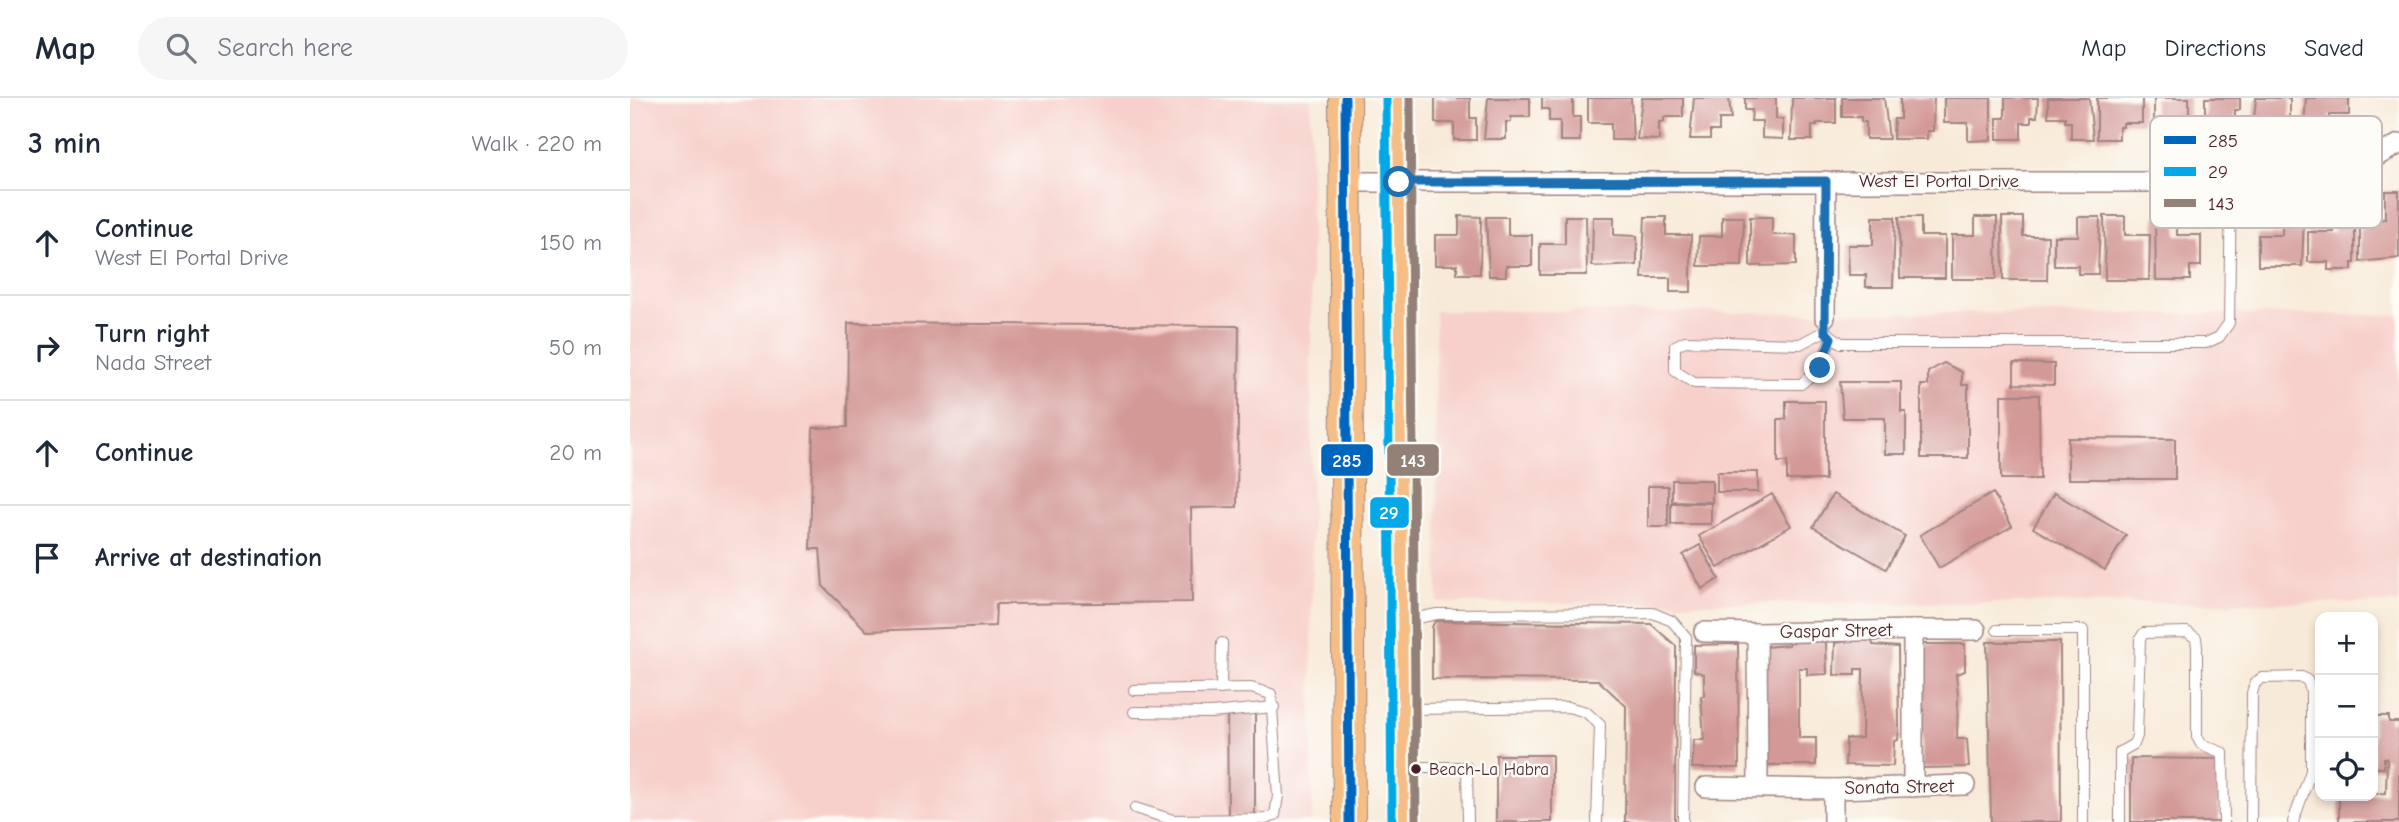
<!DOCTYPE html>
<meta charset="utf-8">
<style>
:root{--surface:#fff;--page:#f6f6f7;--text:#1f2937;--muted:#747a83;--line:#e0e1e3}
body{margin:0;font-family:"Comic Neue",sans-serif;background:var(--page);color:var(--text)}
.controls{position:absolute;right:21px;bottom:21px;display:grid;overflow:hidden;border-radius:14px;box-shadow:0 4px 10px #0003}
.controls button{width:63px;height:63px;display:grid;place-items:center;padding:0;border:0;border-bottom:2px solid var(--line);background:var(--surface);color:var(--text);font:35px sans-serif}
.stop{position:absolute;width:21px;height:21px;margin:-16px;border:5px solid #1f6fb2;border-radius:50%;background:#fff}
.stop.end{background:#1f6fb2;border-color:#fff;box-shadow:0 2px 7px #0008}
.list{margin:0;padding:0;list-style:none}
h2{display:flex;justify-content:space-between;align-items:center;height:91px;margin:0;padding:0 28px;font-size:30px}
h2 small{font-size:23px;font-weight:400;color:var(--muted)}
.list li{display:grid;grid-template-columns:46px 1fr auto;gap:21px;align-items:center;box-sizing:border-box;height:105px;padding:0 28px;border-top:2px solid var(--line)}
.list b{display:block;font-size:26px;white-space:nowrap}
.list p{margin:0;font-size:23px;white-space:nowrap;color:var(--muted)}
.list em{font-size:23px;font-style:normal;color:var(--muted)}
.icon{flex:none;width:38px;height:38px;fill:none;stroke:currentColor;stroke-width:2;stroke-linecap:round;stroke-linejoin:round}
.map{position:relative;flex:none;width:1769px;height:724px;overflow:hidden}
header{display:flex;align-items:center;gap:42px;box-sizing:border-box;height:98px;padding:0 35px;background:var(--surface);border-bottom:2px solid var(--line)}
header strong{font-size:33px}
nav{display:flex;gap:38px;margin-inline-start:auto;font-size:24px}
.search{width:490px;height:63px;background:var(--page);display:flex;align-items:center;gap:18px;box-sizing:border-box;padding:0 24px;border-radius:38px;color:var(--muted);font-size:26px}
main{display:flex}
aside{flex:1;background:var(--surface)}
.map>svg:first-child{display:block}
</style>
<header>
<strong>Map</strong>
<div class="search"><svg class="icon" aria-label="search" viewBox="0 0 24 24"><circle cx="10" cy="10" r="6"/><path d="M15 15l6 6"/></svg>Search here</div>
<nav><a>Map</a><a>Directions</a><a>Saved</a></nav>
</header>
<main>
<aside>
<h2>3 min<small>Walk · 220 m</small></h2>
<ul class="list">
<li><svg class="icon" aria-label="ahead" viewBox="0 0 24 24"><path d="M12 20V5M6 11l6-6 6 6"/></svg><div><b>Continue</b><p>West El Portal Drive</p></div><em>150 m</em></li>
<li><svg class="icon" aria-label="right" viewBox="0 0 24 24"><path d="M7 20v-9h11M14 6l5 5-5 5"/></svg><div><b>Turn right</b><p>Nada Street</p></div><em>50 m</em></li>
<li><svg class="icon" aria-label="ahead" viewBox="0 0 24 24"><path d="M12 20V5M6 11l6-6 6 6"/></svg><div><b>Continue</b></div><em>20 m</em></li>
<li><svg class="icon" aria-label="arrive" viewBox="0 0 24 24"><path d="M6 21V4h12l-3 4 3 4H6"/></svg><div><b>Arrive at destination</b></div></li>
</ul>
</aside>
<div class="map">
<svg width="1769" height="724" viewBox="0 0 1769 724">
<rect width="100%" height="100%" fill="#fdfcf7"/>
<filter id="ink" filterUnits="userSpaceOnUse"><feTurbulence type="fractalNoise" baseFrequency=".0143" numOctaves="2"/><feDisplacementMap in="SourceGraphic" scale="14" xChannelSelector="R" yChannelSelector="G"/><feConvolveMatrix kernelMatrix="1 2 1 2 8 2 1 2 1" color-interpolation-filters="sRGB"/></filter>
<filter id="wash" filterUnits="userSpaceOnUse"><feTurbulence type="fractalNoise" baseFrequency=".00686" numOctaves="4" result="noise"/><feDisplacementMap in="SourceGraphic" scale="28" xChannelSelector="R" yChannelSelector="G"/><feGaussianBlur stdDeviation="1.57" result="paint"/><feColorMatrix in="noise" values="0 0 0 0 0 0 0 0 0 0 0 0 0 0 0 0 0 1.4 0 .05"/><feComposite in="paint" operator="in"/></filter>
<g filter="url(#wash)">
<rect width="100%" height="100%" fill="#f8ead8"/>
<g fill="#f7d0cb">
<path d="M0 0H681L682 724H0Z"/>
<path d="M805 213 1769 217V505H808Z"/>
</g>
<g id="blocks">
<g fill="#d39997">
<path d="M805 0H840V20H846V42H824V25H805Z"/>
<path d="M858 0H900V19H881V24H876V41H854Z"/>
<path d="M912 0H943V19H950V43H930V23H919V11H912Z"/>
<path d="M958 0H1001L1003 42H981V25H958Z"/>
<path d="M1012 0H1053V19H1034V24H1029V42L1007 41Z"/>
<path d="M1064 0H1099L1101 21H1089V33H1080V41H1060Z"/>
<path d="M1115 0H1146V21H1153V41L1132 40V23H1121L1122 12H1115Z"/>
<path d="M1162 0H1206V25H1187V28H1182V42H1161Z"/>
<path d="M1212 0H1254L1259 41H1236V24H1231V19H1212Z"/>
<path d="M1270 0H1304L1303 33H1297V41H1263L1264 21H1270Z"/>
<path d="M1314 0H1361V42L1338 43V25H1314Z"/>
<path d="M1375 0H1408L1407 19H1401V25H1391V41H1367V20H1375Z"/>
<path d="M1418 0H1459L1463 41H1441V24H1435V19H1418Z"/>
<path d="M1467 0H1512V25H1493V29H1489V41H1467Z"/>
<path d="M1524 0H1559V21H1564V42H1542V25L1524 24Z"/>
<path d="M1575 0H1610V12H1605V23H1592V42H1571V18H1575Z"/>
<path d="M1626 0H1660V22H1667V41H1644V24L1624 22Z"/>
<path d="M1676 0H1719V17H1699V23H1695V40H1673Z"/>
<path d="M1755 93H1769V160L1730 164V122L1755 121Z"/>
<path d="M1704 115H1725V165H1722V172H1698V164H1678V134H1704Z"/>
<path d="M829 118 851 119 850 176H827V167H805V137H829Z"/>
<path d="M935 118H956L957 177H910V146H935Z"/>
<path d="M1474 118H1495V137H1520L1519 182H1475Z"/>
<path d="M856 119H878V137H902V168H876V178H859Z"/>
<path d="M963 119H984V137L1007 138V167L966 169 962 167Z"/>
<path d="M1015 119H1036V137H1061V194H1040V180H1012Z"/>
<path d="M1092 119H1114L1112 168H1068L1069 138H1092Z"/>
<path d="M1120 119H1142V137H1166V167L1120 168Z"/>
<path d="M1243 119H1265L1263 189H1236V177H1219L1218 147H1243Z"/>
<path d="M1269 119H1291V138H1315V180H1270Z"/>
<path d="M1345 119H1367L1366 181H1322V137H1345Z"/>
<path d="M1372 119H1393V138H1418L1417 182H1373Z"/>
<path d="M1448 119H1470L1468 176H1448V168H1424V138H1448Z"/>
<path d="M1525 119H1547V137H1571V168H1560V182H1526Z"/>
<path d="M1652 119H1674L1672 168H1628V137H1652Z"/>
<path d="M218 225 609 228 607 409 561 410 562 504 366 506 365 528 237 533 193 488 190 451H180L183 330 217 329Z"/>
<path d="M1314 265 1332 274V287H1338V360H1291V287H1298V274Z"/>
<path d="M1384 265 1424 266V287L1384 286Z"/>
<path d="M1210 284H1271V314H1276V356H1255V320H1213Z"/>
<path d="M1371 297H1409L1410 381H1371Z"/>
<path d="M1156 303H1195V382H1157V364H1148V321H1156Z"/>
<path d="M1438 340 1545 341V381H1438Z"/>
<rect x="1087" y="374" width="41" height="20"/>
<path d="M1042 382H1082V404L1042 403Z"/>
<rect x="1018" y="388" width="20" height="41"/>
<path d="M1363 395 1382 428 1309 470 1290 437Z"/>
<path d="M1424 395 1496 437 1475 472 1403 430Z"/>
<path d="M1142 396 1161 428 1088 470 1069 438Z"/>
<path d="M1203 396 1275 438 1256 471 1183 429Z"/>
<rect x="1041" y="405" width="40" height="21"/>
<path d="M1070 447 1089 481 1072 491 1053 457Z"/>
<path d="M805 523 1021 526 1046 548 1045 724H995L996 608 968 582 802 581V529Z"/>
<path d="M1159 542 1196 544 1197 576 1177 577V570H1169V640H1186V667H1138L1134 549 1159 547Z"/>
<path d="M1224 542H1242L1243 547 1268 549 1269 632 1268 642 1264 643 1263 668 1215 667 1216 641 1232 640 1233 571H1225V577H1204L1205 545Z"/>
<path d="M1357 544H1430L1431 724H1361Z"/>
<path d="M1108 546 1109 670H1062L1064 642H1074L1071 598H1074V576L1064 573V547Z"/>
<path d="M1291 546H1335V573L1326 576 1328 598 1327 641H1337L1339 669 1292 670Z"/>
<path d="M597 614H625V718H598Z"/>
<path d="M1743 618H1759V624H1769V724H1709V698L1756 695 1757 660H1754V670H1743Z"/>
<rect x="866" y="657" width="56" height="67"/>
<path d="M1501 660 1589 661V724H1501Z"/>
</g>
</g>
</g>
<g filter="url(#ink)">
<use href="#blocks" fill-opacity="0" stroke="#a18482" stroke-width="2"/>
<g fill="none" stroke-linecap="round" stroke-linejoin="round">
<defs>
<g id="lane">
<path d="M1195 219V233L1211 245H1576L1589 239 1599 225 1601 85"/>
<path d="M1195 233 1170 246 1055 243 1045 248V273L1064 285 1171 286 1190 270 1201 240"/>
<path d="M777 522 807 516 1023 515 1042 523 1056 539 1053 724"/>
<path d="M1367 532H1453V724"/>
<path d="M591 591 592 545"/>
<path d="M504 592 621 590 641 596 648 698 645 717 636 721 543 722 505 710"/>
<path d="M778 611 938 609 956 614 970 627 967 724"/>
<path d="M504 614 581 615 644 609"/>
<path d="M778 669H837L838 724"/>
<path d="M1490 724V654L1504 646 1507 638 1510 541 1514 535 1557 534 1566 540 1567 550V639L1571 646 1593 655 1594 724"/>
<path d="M1621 724 1622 595 1625 585 1632 580 1672 579 1678 583 1681 593V673L1663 724"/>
</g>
<g id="street">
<path d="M715 84H1674L1707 80 1769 46"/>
<path d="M1195 219 1196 83"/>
<path d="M1283 532H1346"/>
<path d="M1074 534 1127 535"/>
<path d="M1128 688 1127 535 1283 532V689"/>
<path d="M1076 689 1203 691"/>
<path d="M1203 724V691L1335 687"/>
</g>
<g id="primary">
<path d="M715 0 719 724"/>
<path d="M768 0 774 724"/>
</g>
</defs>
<use href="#lane" stroke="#a18482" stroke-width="12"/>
<use href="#street" stroke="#a18482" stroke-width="22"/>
<use href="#primary" stroke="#a18482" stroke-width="34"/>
<use href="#lane" stroke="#fff" stroke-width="10"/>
<use href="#street" stroke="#fff" stroke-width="19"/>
<use href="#primary" stroke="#f6be87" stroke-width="32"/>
<defs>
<path id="bus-1" d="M715 0 719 724"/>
<path id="bus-2" d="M756 0 762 724"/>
<path id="bus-3" d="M780 0 786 724"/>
</defs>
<use href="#bus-1" stroke="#fdfcf7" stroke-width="14"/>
<use href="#bus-2" stroke="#fdfcf7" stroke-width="14"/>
<use href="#bus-3" stroke="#fdfcf7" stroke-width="14"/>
<use href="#bus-1" stroke="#0065bd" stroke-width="9"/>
<use href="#bus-2" stroke="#04a8e8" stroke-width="9"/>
<use href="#bus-3" stroke="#938177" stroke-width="9"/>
</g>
</g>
<g fill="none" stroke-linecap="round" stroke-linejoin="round" filter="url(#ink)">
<path stroke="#1f6fb2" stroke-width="9" d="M769 84 1196 83 1195 233 1201 240 1190 270"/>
</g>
<circle fill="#4a1f2b" stroke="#fdfcf7" stroke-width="2.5" cx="786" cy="671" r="6"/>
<g text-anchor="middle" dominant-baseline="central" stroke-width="5" stroke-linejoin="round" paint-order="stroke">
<g font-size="17" fill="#4a1f2b" stroke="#fdfcf7" text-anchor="start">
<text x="799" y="671">Beach-La Habra</text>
</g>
<g font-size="19" fill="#4a1f2b" stroke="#fdfcf7">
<text x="1309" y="83">West El Portal Drive</text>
<text transform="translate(1206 533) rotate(-1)">Gaspar Street</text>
<text transform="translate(1269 689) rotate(-1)">Sonata Street</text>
</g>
</g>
<rect x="1520" y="18" width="232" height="112" rx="10" fill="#fdfcf7" stroke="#c7baba" stroke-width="2"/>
<rect x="1534" y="38" width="32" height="8" fill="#0065bd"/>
<rect x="1534" y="69" width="32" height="9" fill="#04a8e8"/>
<rect x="1534" y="101" width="32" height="8" fill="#938177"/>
<g font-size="19" fill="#4a1f2b">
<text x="1578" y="49">285</text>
<text x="1578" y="80">29</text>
<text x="1578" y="112">143</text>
</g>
<g stroke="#fdfcf7" stroke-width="2.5">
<rect x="690" y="345" width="54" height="34" rx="7" fill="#0065bd"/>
<rect x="756" y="345" width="54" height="34" rx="7" fill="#938177"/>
<rect x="739" y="398" width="41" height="33" rx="7" fill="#04a8e8"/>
</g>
<g font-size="19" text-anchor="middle" font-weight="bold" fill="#fff">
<text x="717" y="369">285</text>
<text x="783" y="369">143</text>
<text x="759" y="421">29</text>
</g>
</svg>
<div class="controls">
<button>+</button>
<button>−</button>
<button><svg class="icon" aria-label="locate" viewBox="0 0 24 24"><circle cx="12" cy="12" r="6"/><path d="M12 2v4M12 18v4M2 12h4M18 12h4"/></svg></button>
</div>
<div class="stop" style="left:769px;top:84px"></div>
<div class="stop end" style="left:1190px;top:270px"></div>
</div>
</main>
